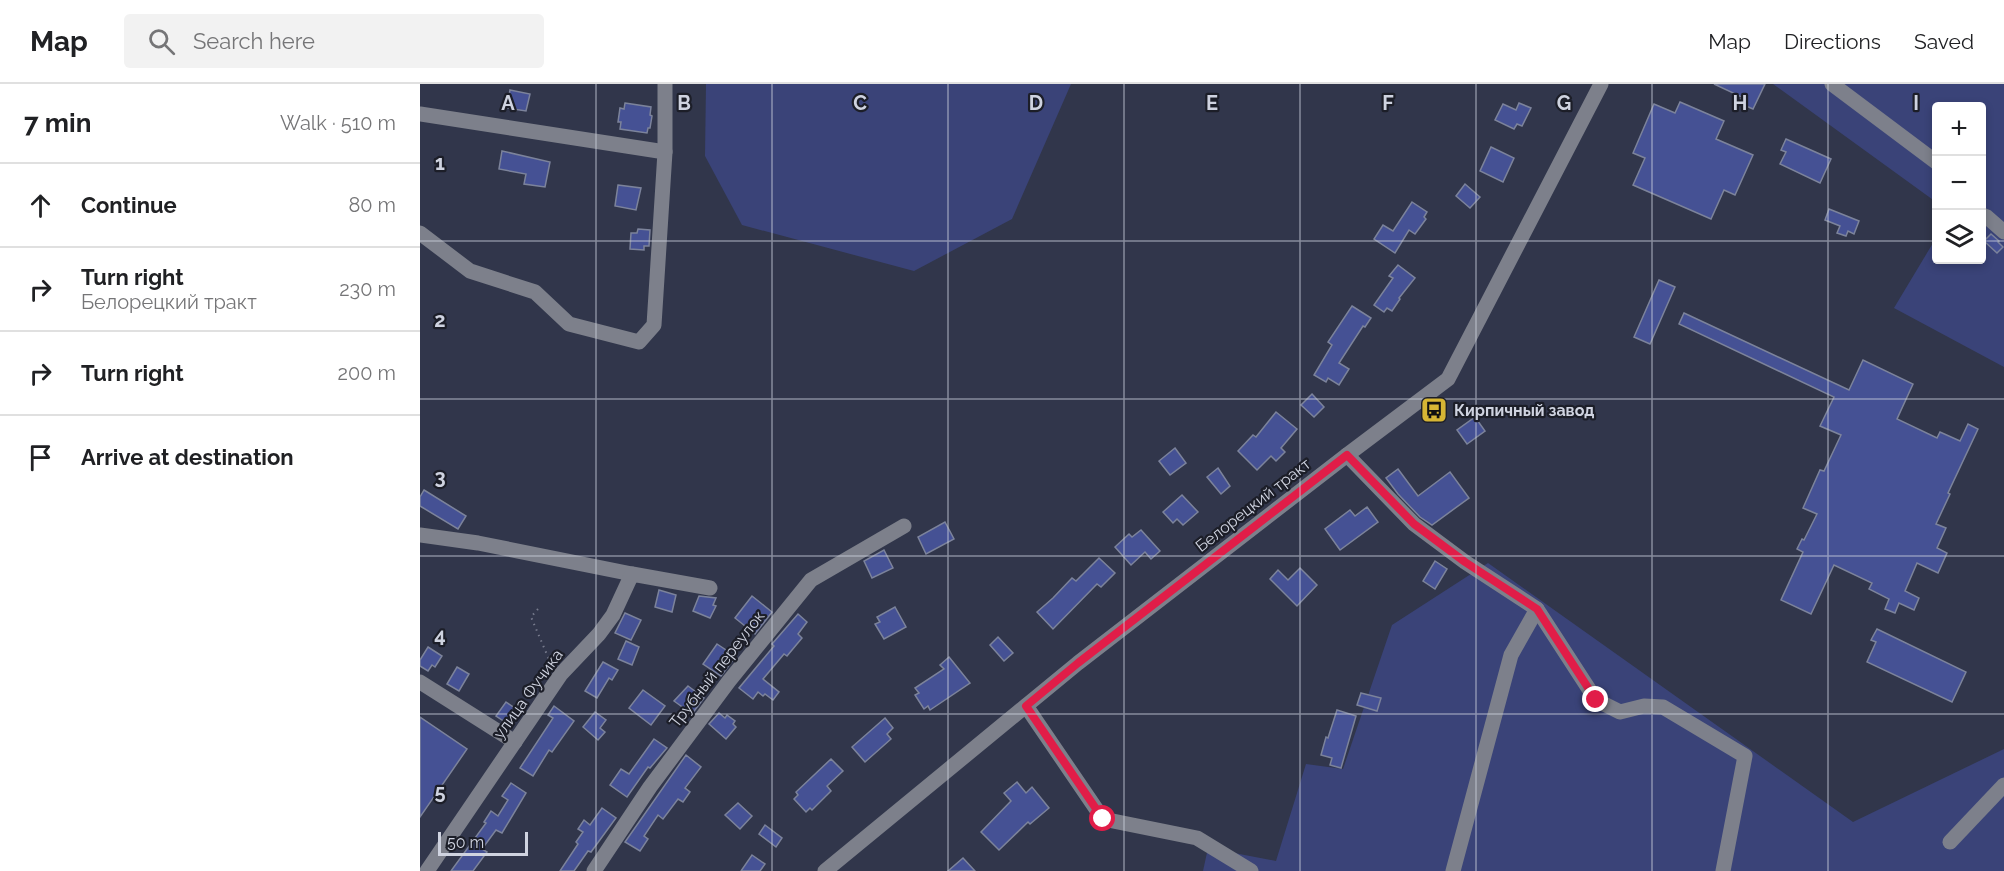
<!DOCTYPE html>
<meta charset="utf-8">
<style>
:root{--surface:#fff;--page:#f2f2f2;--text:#202124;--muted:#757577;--line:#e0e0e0}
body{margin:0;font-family:Raleway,sans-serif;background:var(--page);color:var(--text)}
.controls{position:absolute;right:18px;top:18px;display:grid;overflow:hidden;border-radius:6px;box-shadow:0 3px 9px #0003}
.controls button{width:54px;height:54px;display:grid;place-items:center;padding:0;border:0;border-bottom:2px solid var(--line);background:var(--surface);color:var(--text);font:30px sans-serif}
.scale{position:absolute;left:18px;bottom:15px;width:90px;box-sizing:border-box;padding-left:6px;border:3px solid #cfd3e0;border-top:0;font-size:16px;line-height:21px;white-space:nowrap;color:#cfd3e0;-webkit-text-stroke:4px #1c1e28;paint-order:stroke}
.stop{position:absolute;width:18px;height:18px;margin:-14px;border:4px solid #e11d48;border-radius:50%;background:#fff}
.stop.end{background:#e11d48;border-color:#fff;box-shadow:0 2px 6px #0008}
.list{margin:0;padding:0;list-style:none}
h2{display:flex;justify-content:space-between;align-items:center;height:78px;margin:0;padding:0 24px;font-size:26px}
h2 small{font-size:20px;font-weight:400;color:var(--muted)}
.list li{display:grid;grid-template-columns:39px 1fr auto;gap:18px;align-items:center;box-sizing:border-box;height:84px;padding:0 24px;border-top:2px solid var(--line)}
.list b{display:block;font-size:22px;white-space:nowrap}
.list p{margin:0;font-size:20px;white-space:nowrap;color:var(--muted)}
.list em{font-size:20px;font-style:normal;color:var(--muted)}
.icon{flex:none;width:33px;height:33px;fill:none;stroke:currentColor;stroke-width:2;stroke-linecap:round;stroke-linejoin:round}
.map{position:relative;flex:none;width:1584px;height:787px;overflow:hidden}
header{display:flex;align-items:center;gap:36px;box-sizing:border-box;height:84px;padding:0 30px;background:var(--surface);border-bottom:2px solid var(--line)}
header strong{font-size:28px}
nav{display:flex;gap:33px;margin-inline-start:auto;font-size:21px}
.search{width:420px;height:54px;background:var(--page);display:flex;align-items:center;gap:15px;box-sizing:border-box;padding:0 21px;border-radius:6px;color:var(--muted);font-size:22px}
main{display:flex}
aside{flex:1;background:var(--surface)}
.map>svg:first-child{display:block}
</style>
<header>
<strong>Map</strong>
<div class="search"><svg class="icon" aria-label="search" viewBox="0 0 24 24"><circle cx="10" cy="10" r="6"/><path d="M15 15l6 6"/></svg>Search here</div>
<nav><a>Map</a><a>Directions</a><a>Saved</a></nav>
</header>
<main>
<aside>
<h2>7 min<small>Walk · 510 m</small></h2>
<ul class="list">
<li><svg class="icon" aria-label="ahead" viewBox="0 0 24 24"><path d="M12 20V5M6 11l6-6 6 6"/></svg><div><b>Continue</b></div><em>80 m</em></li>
<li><svg class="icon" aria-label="right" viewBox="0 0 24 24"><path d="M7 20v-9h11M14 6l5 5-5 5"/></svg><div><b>Turn right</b><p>Белорецкий тракт</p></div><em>230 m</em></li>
<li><svg class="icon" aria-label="right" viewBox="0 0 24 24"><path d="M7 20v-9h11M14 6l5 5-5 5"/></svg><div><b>Turn right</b></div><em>200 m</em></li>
<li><svg class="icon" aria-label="arrive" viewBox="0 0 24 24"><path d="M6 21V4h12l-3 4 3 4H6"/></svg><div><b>Arrive at destination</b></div></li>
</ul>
</aside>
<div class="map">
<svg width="1584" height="787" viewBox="0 0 1584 787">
<rect width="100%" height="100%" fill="#31364b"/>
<g fill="#3a4378">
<path d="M286 0H651L592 135 494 187 322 141 285 72Z"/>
<path d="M1353 0H1584V283L1474 224 1516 154V176H1562V22H1516V118Z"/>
<path d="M1068 479 1433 738 1584 665V787H783L788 764 856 777 886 680 923 685 972 541Z"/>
</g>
<g fill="#455194" stroke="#7c839b" stroke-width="1.5">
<path d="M1294 0H1345L1333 25 1319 19 1322 13Z"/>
<path d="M90 6 110 10 106 27 87 24Z"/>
<path d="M1260 18 1304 37 1296 55 1333 71 1315 111 1304 106 1291 135 1213 101 1225 74 1213 69 1234 20 1255 29Z"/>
<path d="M205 19 231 23 230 31 232 32 230 44H228L227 49 200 45 201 38H198L200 24 204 25Z"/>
<path d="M1099 19 1111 24 1102 42 1097 40 1094 45 1075 36 1083 20 1096 26Z"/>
<path d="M1366 55 1411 75 1400 99 1360 80 1366 68 1361 66Z"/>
<path d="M1071 63 1094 74 1083 98 1060 87Z"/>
<path d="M82 67 130 78 125 103 104 100 106 90 79 85Z"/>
<path d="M1045 100 1060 113 1050 124 1036 112Z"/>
<path d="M198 101 221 104 216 126 195 122Z"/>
<path d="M992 118 1007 128 1004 133 1006 135 995 150 989 146 975 169 954 155 963 141 973 147Z"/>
<path d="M1409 125 1439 137 1434 150 1428 147 1426 152 1417 149 1420 142 1405 136Z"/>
<path d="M218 145 230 146 229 162H224V166L210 165 211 149H217Z"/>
<path d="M1571 150 1579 157 1578 158 1583 163 1577 169 1564 157Z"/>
<path d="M978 181 995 194 979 214 980 215 972 227 967 224 964 228 954 221 973 194 969 192Z"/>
<path d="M1239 196 1255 203 1230 260 1214 253Z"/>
<path d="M932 222 951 234 945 243 943 242 919 279 929 285 919 301 908 294 906 298 894 291 912 261 908 258Z"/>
<path d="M1264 229 1429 306 1443 276 1493 300 1477 335 1517 354 1520 348 1540 357 1548 340 1558 345 1528 409 1530 410 1516 440 1526 444 1517 464 1527 469 1518 489 1497 479 1485 507 1499 514 1494 526 1479 519 1475 529 1465 525 1469 515 1449 505 1452 499 1414 481 1391 530 1361 516 1383 468 1377 465 1382 455 1384 456 1397 430 1383 424 1400 386 1404 387 1421 351 1400 342 1414 313 1259 240Z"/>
<path d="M892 310 904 323 894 333 881 321Z"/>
<path d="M856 328 877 345 861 364 865 368 856 377 851 372 837 386 818 367 833 351 836 353Z"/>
<path d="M1055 333 1065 347 1047 360 1037 346Z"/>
<path d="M755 364 766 379 750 391 739 377Z"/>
<path d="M798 384 810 402 801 410 787 393Z"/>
<path d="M978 385 998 412 1030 388 1049 414 1012 441 1000 433 978 410 966 394Z"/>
<path d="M4 406 46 432 38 445 0 422V413Z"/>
<path d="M762 411 778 428 763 441 757 435 753 439 743 428Z"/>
<path d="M947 423 958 438 920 466 905 445 930 426 935 432Z"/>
<path d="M525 438 534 455 506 470 498 453Z"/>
<path d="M721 446 740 467 731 475 725 468 711 481 695 463 709 450 712 453Z"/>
<path d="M464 466 473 484 452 494 444 477Z"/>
<path d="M679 474 695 489 681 503 677 500 633 545 617 528 633 514 652 494 656 497Z"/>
<path d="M1015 477 1027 485 1015 505 1003 497Z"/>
<path d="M880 484 897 501 877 522 850 495 858 486 868 496Z"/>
<path d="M239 506 256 511 252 528 235 523Z"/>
<path d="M279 512 296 514 293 521 296 522 290 534 273 527Z"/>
<path d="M332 512 352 528 335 550 315 534Z"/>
<path d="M475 523 486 543 464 555 455 540 460 538 457 533Z"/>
<path d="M205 529 221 536 211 556 195 549Z"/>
<path d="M378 530 387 538 378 550 382 554 367 572 364 570 343 595 359 608 353 616 345 610 343 612 338 608 333 615 319 604 354 562 352 560Z"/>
<path d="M1457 545 1546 588 1532 618 1447 578 1456 558 1451 556Z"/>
<path d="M578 553 593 569 584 577 570 561Z"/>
<path d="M206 557 219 563 212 581 198 575Z"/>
<path d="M297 560 306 566 304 570 313 576 301 592 283 580Z"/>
<path d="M8 563 22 572 15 583 12 581 8 587 0 582V576Z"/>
<path d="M529 573 550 599 510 626 508 622 504 625 495 611 499 609 495 604 524 585 520 581Z"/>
<path d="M183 578 198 586 192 596 189 594 177 614 165 607Z"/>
<path d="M37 583 49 590 39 607 27 600Z"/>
<path d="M268 602 284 614 272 630 254 617Z"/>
<path d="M223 606 245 622 231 641 209 624Z"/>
<path d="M941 609 961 614 957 627 937 621Z"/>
<path d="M86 618 99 627 91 638 87 635 85 638 76 632Z"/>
<path d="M134 622 154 637 132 668 129 666 113 692 100 684 133 634 128 631Z"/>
<path d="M917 626 936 632 921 684 910 681 912 674 901 671 906 653 908 654Z"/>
<path d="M175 628 186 636 180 644 185 648 178 656 163 643Z"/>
<path d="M299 629 305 634 307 631 315 637 313 640 316 643 306 655 289 640Z"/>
<path d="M0 633 47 665 0 733Z"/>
<path d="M465 634 473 644 467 650 471 655 445 678 432 663Z"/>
<path d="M234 655 247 664 230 684 228 683 207 713 190 701 201 685 209 690Z"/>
<path d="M266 671 281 683 265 704 270 708 263 718 258 715 243 735 238 731 224 752 228 755 220 767 205 758Z"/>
<path d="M411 675 423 687 407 702 411 707 392 726 390 724 386 728 374 715 378 711 376 708Z"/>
<path d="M597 698 606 709 612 703 629 724 610 740 608 738 579 766 561 748 591 717 584 709Z"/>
<path d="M91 699 106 709 82 749 76 746 62 765 67 768 53 787H31L66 739 64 738 71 727 78 732 88 716 82 712Z"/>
<path d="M318 719 332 732 320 745 305 731Z"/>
<path d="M182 724 196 734 171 768 168 767 154 787H140L158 760 156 758 163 748 158 745 164 736 170 741Z"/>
<path d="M345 741 362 754 356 763 339 750Z"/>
<path d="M332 771 345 780 340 787H321Z"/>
<path d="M543 774 555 787H528Z"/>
</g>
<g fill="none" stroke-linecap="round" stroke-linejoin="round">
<path stroke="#777b8d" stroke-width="2" stroke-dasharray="1.5 4.5" stroke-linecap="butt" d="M118 525 111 533 131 580"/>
<g stroke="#7d808b" stroke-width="15">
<path d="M1412 0 1516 78"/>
<path d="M0 30 245 68"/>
<path d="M1562 131 1567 133 1584 148"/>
<path d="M0 149 50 187 115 208 149 240 219 258 234 241 245 68V0"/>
<path d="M927 371 994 440 1045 478 1117 525 1091 571 1033 787"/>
<path d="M0 451 58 459 212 490"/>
<path d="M1117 525 1176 616 1200 628 1224 622 1243 623 1325 672 1303 787"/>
<path d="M0 598 95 658"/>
<path d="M606 622 683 735 777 754 831 787"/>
<path d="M1530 758 1584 701"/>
<path d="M7 787 141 590 179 550 193 531 212 490 290 504"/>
<path d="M174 787 230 703 309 597 391 496 484 442"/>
<path d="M405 787 658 579 927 371 1028 295 1181 0"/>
</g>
</g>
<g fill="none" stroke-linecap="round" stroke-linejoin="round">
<path stroke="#e11d48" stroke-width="8" d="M683 735 606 622 658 579 927 371 994 440 1045 478 1117 525 1176 616"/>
</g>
<path fill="none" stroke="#cfd3e0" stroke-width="1.5" stroke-opacity="0.55" d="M176 0V787M352 0V787M528 0V787M704 0V787M880 0V787M1056 0V787M1232 0V787M1408 0V787M0 157H1516M1562 157H1584M0 315H1584M0 472H1584M0 630H1584"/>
<defs>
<symbol id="bus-square" viewBox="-11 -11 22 22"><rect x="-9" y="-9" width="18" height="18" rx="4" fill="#d6b534" stroke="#1c1e28"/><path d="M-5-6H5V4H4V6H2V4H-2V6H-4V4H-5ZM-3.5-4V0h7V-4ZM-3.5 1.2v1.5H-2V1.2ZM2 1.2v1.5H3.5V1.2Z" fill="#111"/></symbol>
</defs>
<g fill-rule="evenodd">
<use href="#bus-square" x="999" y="311" width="30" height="30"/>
</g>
<g text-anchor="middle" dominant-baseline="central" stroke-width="4.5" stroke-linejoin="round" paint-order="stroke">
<g font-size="16" font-weight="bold" fill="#cfd3e0" stroke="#1c1e28" text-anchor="start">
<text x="1034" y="326">Кирпичный завод</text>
</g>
<g font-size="16" fill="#cfd3e0" stroke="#1c1e28">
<text transform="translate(833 421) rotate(-38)">Белорецкий тракт</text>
<text transform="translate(297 585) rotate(-52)">Трубный переулок</text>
<text transform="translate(108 610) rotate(-54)">улица Фучика</text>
</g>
</g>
<g font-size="20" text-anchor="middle" font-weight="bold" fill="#cfd3e0" stroke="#1c1e28" stroke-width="4.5" stroke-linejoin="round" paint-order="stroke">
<text x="88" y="26">A</text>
<text x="264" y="26">B</text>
<text x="440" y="26">C</text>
<text x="616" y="26">D</text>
<text x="792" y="26">E</text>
<text x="968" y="26">F</text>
<text x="1144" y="26">G</text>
<text x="1320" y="26">H</text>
<text x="1496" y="26">I</text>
<text x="20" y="86">1</text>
<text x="20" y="243">2</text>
<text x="20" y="400">3</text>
<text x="20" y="558">4</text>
<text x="20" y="715">5</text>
</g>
</svg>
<div class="controls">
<button>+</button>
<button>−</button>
<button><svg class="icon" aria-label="layers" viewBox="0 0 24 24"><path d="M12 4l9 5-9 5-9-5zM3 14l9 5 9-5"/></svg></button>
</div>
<div class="scale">50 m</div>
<div class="stop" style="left:683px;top:735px"></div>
<div class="stop end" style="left:1176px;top:616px"></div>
</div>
</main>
